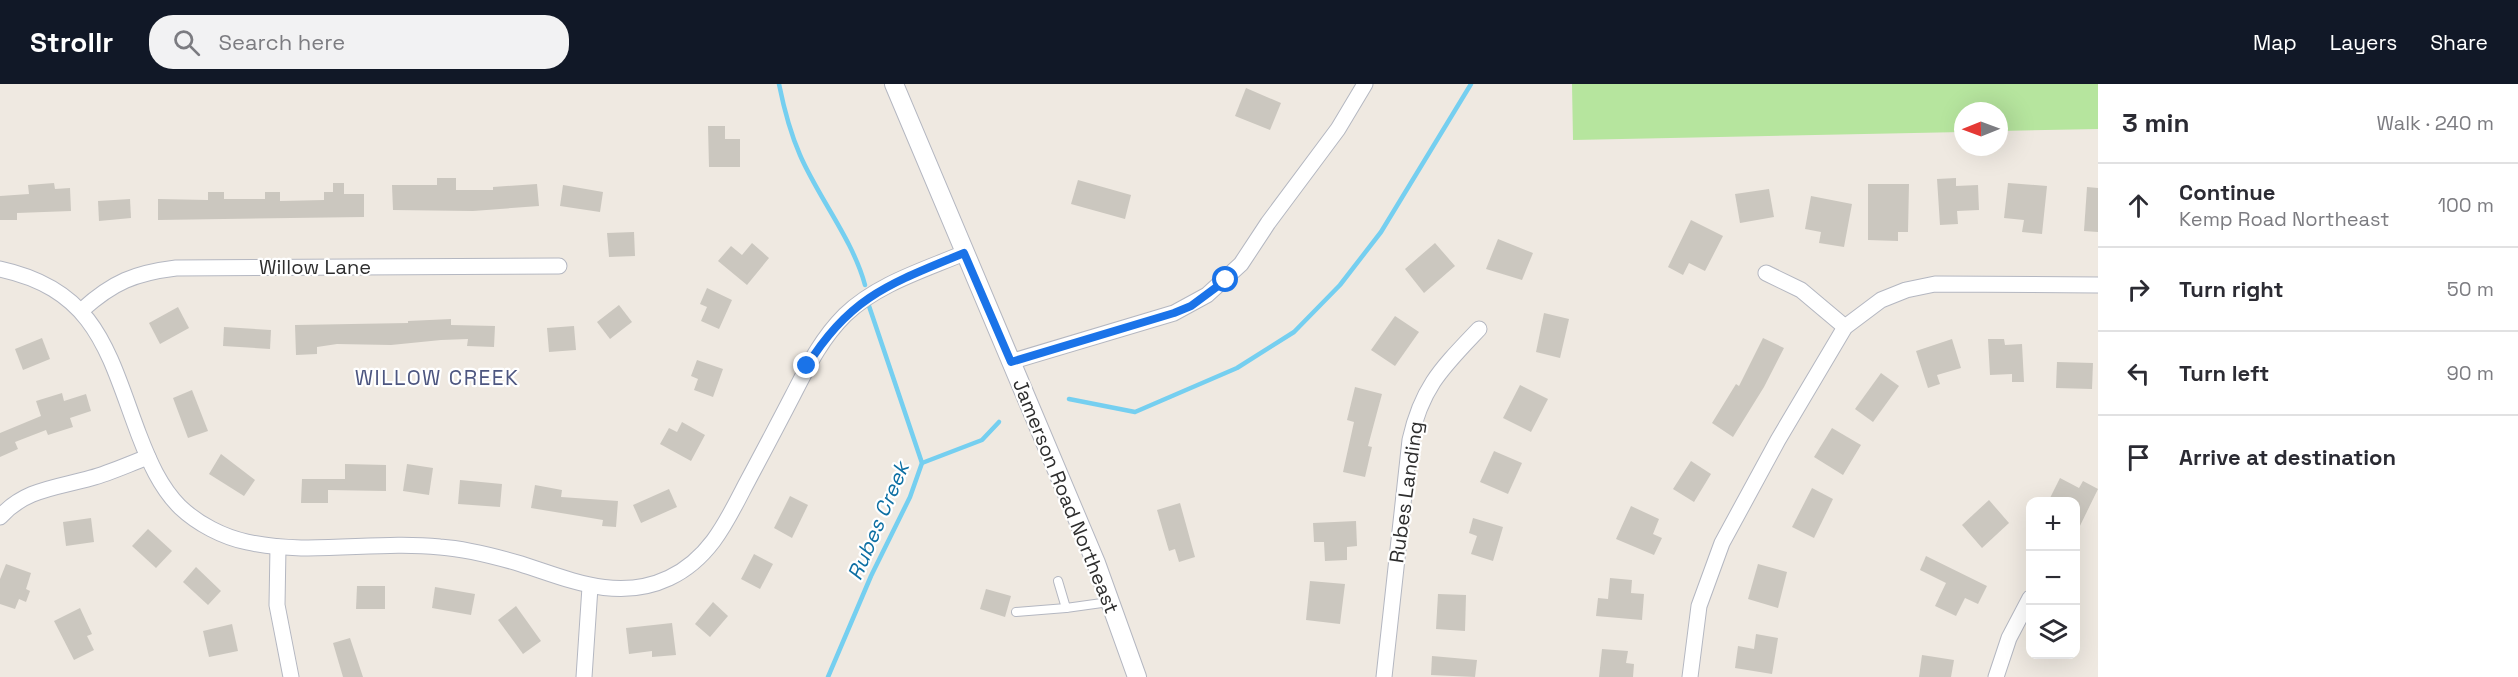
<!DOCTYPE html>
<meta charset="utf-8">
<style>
:root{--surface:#fff;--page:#f2f2f3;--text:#2b2b33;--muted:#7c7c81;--line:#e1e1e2;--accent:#111827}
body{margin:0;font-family:"Space Grotesk",sans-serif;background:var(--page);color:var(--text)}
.controls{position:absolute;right:18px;bottom:18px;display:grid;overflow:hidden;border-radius:12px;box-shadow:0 6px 24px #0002}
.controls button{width:54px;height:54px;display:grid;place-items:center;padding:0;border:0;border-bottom:2px solid var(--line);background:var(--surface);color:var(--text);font:30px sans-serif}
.compass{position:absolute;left:1954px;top:18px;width:54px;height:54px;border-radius:50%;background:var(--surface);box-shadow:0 6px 24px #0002;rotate:269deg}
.stop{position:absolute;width:18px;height:18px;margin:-14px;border:4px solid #1a73e8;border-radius:50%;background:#fff}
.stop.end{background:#1a73e8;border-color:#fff;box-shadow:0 2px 6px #0008}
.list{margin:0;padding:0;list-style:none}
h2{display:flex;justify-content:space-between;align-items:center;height:78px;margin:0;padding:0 24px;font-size:26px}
h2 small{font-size:20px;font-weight:400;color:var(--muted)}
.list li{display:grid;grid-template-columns:39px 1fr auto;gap:18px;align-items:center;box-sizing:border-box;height:84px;padding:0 24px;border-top:2px solid var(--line)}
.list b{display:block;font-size:22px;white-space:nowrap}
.list p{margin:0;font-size:20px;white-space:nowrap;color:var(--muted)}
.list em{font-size:20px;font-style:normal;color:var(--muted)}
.icon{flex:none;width:33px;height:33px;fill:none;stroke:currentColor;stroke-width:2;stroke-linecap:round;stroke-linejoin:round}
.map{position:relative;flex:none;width:2098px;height:593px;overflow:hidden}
header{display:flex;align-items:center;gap:36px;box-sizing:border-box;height:84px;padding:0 30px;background:var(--accent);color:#fff}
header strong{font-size:28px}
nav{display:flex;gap:33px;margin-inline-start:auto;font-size:21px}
.search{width:420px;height:54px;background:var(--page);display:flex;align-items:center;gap:15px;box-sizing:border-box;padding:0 21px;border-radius:24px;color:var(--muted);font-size:22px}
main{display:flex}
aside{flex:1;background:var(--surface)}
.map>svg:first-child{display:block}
</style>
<header>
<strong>Strollr</strong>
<div class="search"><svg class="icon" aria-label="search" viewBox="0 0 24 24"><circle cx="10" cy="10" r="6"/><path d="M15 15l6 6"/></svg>Search here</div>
<nav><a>Map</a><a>Layers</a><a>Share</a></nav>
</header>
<main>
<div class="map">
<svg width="2098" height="593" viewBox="0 0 2098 593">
<rect width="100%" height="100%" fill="#efe9e1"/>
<path fill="#b6e59e" d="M1572 0H2098V45L1999 47V27H1963V48L1573 56Z"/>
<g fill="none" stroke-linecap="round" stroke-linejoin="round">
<g stroke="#75cff0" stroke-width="4.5">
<path d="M779 0C784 25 790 48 800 71 818 113 853 156 865 201"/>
<path d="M1069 315 1135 328 1237 284 1294 248 1340 201 1381 148 1471 0"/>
<path d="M922 379 982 356 999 338"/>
<path d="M828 593 871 492 910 413 922 379 869 222"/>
</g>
</g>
<g fill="#cbc7bf">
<path d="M1246 4 1281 19 1270 46 1235 32Z"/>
<path d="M708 42H725V55H740V83H709Z"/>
<path d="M437 94H456V106H493V103L537 100 539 122 473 127 393 126 392 101H437Z"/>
<path d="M1956 94V102L1978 101 1979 126 1957 127 1958 140 1940 141 1937 95Z"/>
<path d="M1078 96 1131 111 1125 135 1071 120Z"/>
<path d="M54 99 55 105 70 104 71 127 17 129V136H0V112L29 110 28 101Z"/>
<path d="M333 99H344V110H364V133L158 136V115L208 116V108H224V115H265V108H280V117L324 116V108H333Z"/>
<path d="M2008 99 2047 102 2042 150 2022 148 2024 136 2004 134Z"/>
<path d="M1868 100H1909L1908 148H1898V157L1868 156Z"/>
<path d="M563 101 603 108 600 128 560 122Z"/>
<path d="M2087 103 2098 104V148L2084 147Z"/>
<path d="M1769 105 1774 133 1740 139 1735 110Z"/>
<path d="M1811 112 1852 120 1844 163 1819 159 1821 148 1805 145Z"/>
<path d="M130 115 131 134 99 137 98 117Z"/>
<path d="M1691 136 1723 152 1705 187 1689 179 1683 191 1668 183Z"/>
<path d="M634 148 635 172 609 173 607 149Z"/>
<path d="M1498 155 1533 169 1522 196 1486 185Z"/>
<path d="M752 159 769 174 747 201 718 177 731 162 742 171Z"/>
<path d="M1435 159 1455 182 1424 209 1405 185Z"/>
<path d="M707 204 732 216 719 245 701 237 707 223 700 220Z"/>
<path d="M619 221 632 238 610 255 597 238Z"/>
<path d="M178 223 189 244 160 260 149 239Z"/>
<path d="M1544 229 1569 235 1560 274 1536 268Z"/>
<path d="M1395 232 1419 248 1395 282 1371 266Z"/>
<path d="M451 235V241L495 242 494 263 467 262 468 255 441 256 391 261 337 260 317 263V270L296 271 295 241 408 239V237Z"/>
<path d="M574 242 576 266 549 268 547 244Z"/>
<path d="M224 243 271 246 270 265 223 262Z"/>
<path d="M42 254 50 275 23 286 15 265Z"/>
<path d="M1763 254 1784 264 1764 303 1733 353 1712 339 1736 300 1739 302Z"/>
<path d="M1952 255 1961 284 1937 291 1940 300 1928 304 1916 267Z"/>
<path d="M1988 255H2004L2005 261 2022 260 2024 298H2012V290L1990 291Z"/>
<path d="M697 276 723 285 713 313 694 306 698 295 691 292Z"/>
<path d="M2057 278 2093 279 2092 305 2056 304Z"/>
<path d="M1881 289 1899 302 1873 338 1855 325Z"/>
<path d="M1520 301 1548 315 1531 348 1503 334Z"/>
<path d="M1355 303 1382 310 1368 362 1372 363 1365 393 1343 388 1354 338 1347 336Z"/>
<path d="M192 306 208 347 188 354 173 314Z"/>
<path d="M62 309 64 317 86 310 91 327 70 334 73 343 48 351 46 346 15 358 18 365 0 373V349L41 332 36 317Z"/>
<path d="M682 338 705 351 691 377 660 360 669 344 677 348Z"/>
<path d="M1832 344 1861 361 1843 391 1814 373Z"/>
<path d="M1494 367 1522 379 1508 410 1480 398Z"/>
<path d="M221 370 255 396 244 412 209 390Z"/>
<path d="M1691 377 1711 390 1694 418 1673 405Z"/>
<path d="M345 380 386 381V407L328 406V419H301L302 395H345Z"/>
<path d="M407 380 433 384 429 411 403 407Z"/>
<path d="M2060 394 2079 404 2083 397 2098 405 2076 450V417H2057L2050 414Z"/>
<path d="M460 396 502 400 500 423 458 420Z"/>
<path d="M535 401 562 406 561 413 618 417 616 443 602 442 603 436 531 424Z"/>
<path d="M1812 404 1833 415 1814 454 1792 443Z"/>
<path d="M669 405 677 423 641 439 633 421Z"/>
<path d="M790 412 808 421 792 454 774 444Z"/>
<path d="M1989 416 2009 439 1982 464 1962 441Z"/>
<path d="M1180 419 1195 473 1179 478 1175 465 1169 467 1157 426Z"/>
<path d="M1631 422 1659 435 1653 450 1662 454 1654 471 1616 455Z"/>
<path d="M91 434 94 458 66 462 63 438Z"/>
<path d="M1473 434 1503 443 1493 477 1471 470 1477 452 1469 449Z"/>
<path d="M1356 437 1357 462 1347 463V476L1325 477 1324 458H1314L1313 439Z"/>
<path d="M148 445 172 467 156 484 132 462Z"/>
<path d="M754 470 773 480 760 505 741 495Z"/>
<path d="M1926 472 1987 502 1978 520 1965 514 1956 532 1935 522 1946 499 1920 486Z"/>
<path d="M6 480 31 489 26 505 30 507 26 518 19 515 15 525 0 520V495Z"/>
<path d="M1758 480 1787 488 1778 524 1748 515Z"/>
<path d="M196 483 221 507 208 521 183 498Z"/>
<path d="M1610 494 1632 496 1631 509 1644 510 1642 536 1596 532 1598 514 1608 515Z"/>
<path d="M1310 497 1345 500 1340 540 1306 536Z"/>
<path d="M357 502H385V525H356Z"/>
<path d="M435 503 475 510 471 531 432 524Z"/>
<path d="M986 505 1011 512 1005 533 980 525Z"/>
<path d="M1438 510 1466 511 1465 547 1436 545Z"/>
<path d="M713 518 728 532 710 553 695 540Z"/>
<path d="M516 522 541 557 523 570 498 536Z"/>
<path d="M80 524 92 550 87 552 94 566 74 576 54 537Z"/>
<path d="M672 539 676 571 652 573V567L629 570 626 544Z"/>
<path d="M232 540 238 567 209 573 203 547Z"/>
<path d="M1756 550 1778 554 1772 590 1735 584 1738 562 1754 565Z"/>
<path d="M350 554 363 593H343L333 559Z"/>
<path d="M1602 565 1628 567 1626 579 1634 580 1633 593H1599Z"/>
<path d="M1922 571 1954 576 1951 593H1919Z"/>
<path d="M1432 572 1477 576 1475 593 1431 591Z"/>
</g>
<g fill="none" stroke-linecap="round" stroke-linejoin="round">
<defs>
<g id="service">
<path d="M1058 497 1066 524 1109 518"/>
<path d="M1016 528 1066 524"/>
</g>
<g id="minor">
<path d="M0 185C97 206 108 269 139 351 149 377 160 403 180 423 198 440 223 453 247 458 310 472 376 456 440 463 467 465 494 472 521 480 571 496 618 518 669 494 709 475 726 439 745 402 761 372 777 342 793 311 808 282 821 255 845 231 877 200 924 186 964 169"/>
<path d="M1766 189 1801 206 1845 243"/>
<path d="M82 226C113 198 135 189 176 184L559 182"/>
<path d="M1010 278 1174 229 1207 211 1241 180 1268 139 1338 45 1365 0"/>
<path d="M0 433C25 405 56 404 91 394 110 389 129 380 148 373"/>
<path d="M278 463 277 521 291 593"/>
<path d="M584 593 590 503"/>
<path d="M1384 593 1410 356C1422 302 1443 283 1479 245"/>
<path d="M1690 593 1699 522 1722 459 1778 356 1845 243 1881 216 1906 206 1935 200 2098 201"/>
<path d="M1996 593 2009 554 2030 514"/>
</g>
<path id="tertiary" d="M894 0 1096 479 1137 593"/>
</defs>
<use href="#service" stroke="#b4b7c1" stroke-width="10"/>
<use href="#minor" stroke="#b4b7c1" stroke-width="17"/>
<use href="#tertiary" stroke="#b4b7c1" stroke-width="20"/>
<use href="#service" stroke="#fff" stroke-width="8"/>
<use href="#minor" stroke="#fff" stroke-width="15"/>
<use href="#tertiary" stroke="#fff" stroke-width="18"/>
</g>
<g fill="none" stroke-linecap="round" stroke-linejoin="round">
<path stroke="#1a73e8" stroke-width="8" d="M807 282C850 212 892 199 964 169L1011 278 1174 229 1191 222 1226 196"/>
</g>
<g text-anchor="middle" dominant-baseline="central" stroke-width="4.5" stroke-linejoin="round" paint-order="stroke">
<g font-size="20" fill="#2e2e2e" stroke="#fff">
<text x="315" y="183">Willow Lane</text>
<text transform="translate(1406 408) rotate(-82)">Rubes Landing</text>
<text transform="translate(1066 412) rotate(68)">Jamerson Road Northeast</text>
</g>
<g font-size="21" letter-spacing="1.5" fill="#4d5680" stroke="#fff">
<text x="437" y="293">WILLOW CREEK</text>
</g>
<g font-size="21" font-style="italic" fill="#0d6fa3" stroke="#fff">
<text transform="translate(878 437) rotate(-67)">Rubes Creek</text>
</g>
</g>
</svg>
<div class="controls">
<button>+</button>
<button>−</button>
<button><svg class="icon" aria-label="layers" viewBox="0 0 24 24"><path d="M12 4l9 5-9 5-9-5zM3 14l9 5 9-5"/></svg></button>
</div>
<svg class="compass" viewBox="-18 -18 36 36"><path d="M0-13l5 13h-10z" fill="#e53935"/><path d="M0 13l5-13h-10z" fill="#7c7c81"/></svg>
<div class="stop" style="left:1226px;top:196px"></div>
<div class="stop end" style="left:807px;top:282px"></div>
</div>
<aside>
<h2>3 min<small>Walk · 240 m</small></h2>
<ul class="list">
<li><svg class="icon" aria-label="ahead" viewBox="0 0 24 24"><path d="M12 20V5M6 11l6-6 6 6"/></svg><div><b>Continue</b><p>Kemp Road Northeast</p></div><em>100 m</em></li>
<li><svg class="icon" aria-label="right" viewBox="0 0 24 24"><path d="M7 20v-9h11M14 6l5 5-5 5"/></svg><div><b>Turn right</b></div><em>50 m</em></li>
<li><svg class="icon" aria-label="left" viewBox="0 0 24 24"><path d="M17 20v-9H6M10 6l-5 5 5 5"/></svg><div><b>Turn left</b></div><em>90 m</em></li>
<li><svg class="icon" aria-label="arrive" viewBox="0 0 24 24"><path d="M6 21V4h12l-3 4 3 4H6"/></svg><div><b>Arrive at destination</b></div></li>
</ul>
</aside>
</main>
